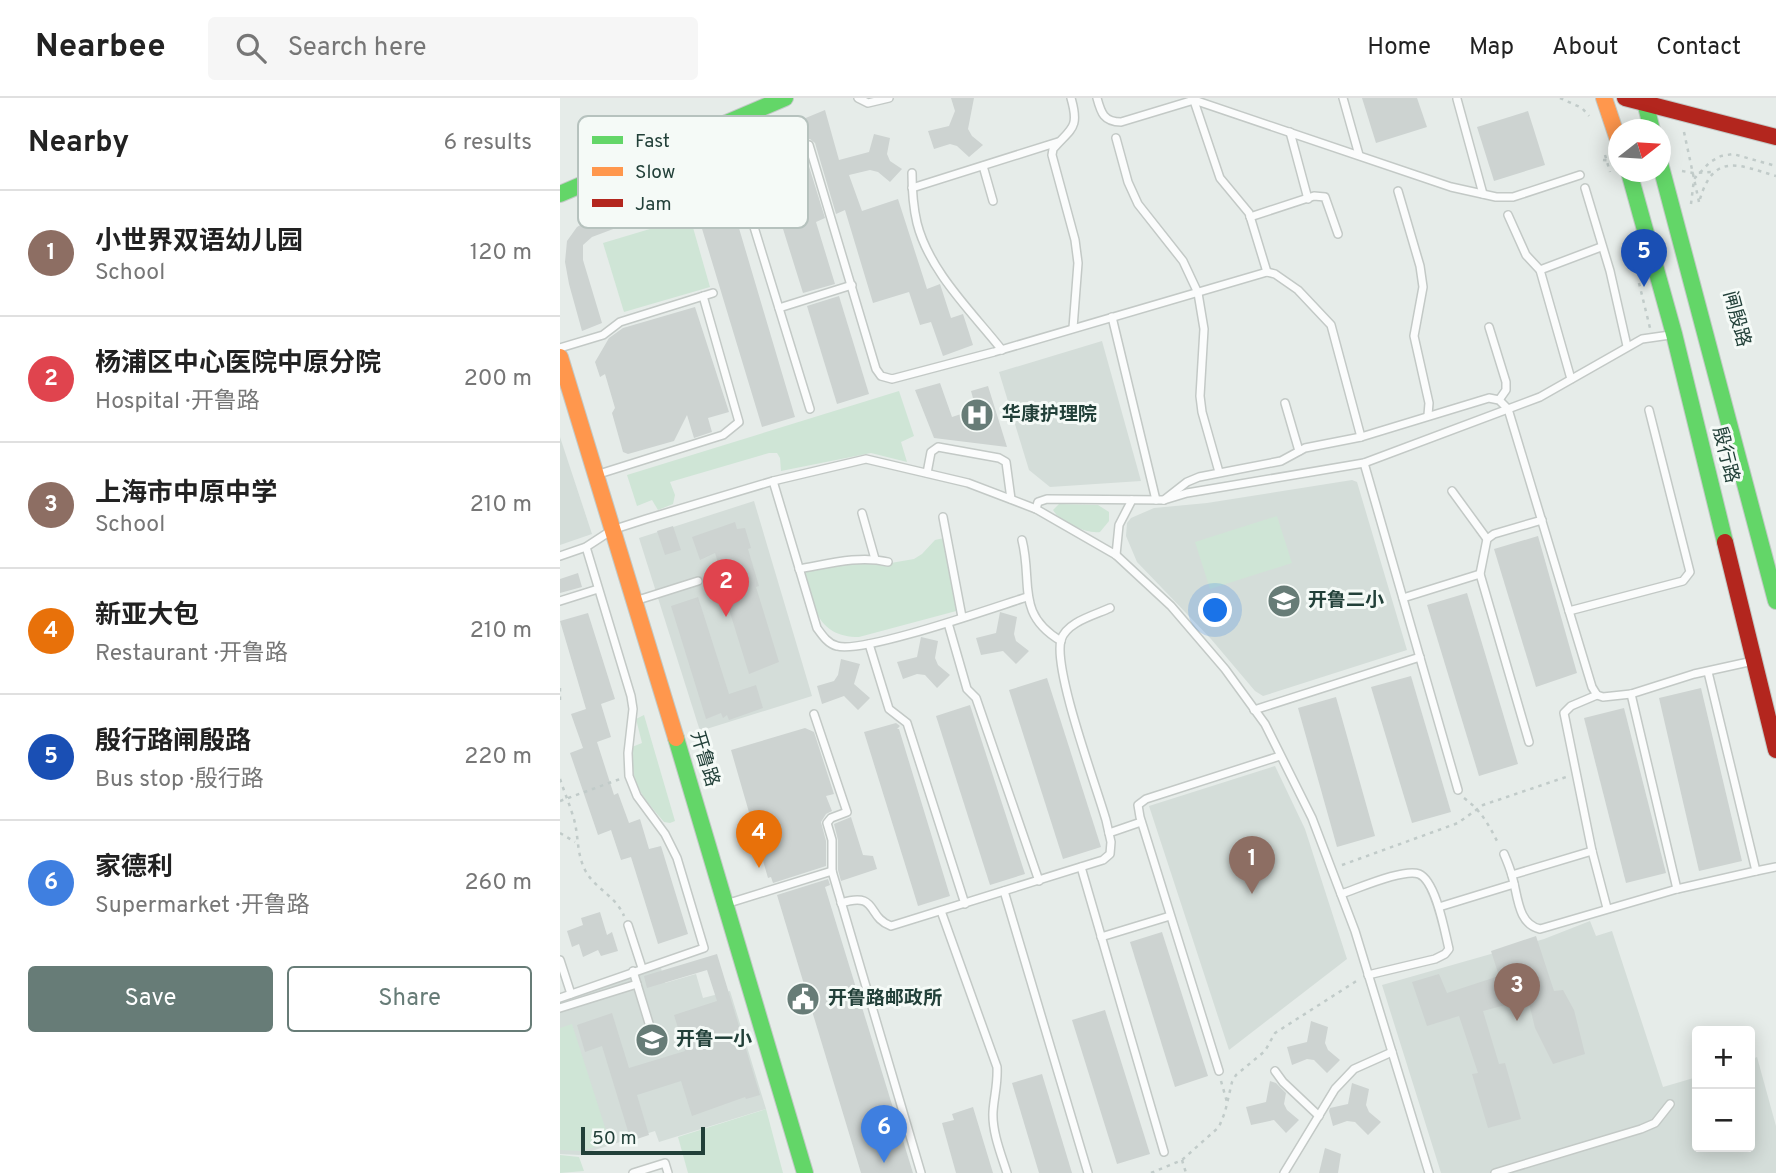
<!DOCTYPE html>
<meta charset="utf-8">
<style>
:root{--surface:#fff;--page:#f6f6f6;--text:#222;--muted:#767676;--line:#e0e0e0;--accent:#677c77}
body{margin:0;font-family:Overpass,"Noto Sans SC",sans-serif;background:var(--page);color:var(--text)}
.controls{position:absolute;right:21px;bottom:21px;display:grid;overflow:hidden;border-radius:7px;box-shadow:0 4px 18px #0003}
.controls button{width:63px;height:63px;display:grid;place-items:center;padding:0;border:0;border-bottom:2px solid var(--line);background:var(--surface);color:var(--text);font:35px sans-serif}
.compass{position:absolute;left:1048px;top:21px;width:63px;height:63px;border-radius:50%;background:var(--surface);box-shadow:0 4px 18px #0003;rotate:73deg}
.scale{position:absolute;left:21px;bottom:18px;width:124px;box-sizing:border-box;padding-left:7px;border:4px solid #224039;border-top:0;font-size:19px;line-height:24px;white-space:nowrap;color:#224039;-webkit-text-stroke:5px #f5faf7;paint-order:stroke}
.you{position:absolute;left:656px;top:513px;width:24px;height:24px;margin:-18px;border:5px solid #fff;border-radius:50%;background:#1a73e8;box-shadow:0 0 0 10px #1a73e833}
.badge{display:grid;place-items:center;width:46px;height:46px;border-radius:50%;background:var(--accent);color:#fff;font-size:23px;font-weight:700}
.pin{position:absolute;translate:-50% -58px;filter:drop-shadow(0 2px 4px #0008)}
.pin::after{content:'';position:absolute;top:37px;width:24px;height:21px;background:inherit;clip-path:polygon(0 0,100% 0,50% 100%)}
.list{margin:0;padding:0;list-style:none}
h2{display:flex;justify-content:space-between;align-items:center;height:91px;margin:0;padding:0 28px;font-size:30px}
h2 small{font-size:23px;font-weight:400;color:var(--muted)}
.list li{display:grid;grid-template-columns:46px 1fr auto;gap:21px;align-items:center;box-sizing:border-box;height:126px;padding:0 28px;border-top:2px solid var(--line)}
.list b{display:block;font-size:26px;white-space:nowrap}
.list p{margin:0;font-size:23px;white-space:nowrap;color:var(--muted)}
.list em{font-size:23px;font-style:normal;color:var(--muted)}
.actions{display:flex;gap:14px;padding:21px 28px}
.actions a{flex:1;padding:16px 0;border:2px solid var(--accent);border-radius:7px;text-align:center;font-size:24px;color:var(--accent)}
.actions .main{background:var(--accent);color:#fff}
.icon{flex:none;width:38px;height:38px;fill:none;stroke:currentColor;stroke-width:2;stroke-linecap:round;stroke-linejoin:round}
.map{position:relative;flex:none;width:1216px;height:1075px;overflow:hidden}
header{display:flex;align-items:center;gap:42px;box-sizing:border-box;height:98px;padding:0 35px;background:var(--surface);border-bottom:2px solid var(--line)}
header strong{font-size:33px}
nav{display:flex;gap:38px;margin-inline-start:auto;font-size:24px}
.search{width:490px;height:63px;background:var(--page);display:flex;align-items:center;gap:18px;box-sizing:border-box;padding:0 24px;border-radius:7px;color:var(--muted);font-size:26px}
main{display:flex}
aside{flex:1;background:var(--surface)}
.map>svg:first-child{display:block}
</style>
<header>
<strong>Nearbee</strong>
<div class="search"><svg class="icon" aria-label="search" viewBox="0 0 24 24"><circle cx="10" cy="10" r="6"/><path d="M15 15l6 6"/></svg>Search here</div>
<nav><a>Home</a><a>Map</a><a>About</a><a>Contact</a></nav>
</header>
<main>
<aside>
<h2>Nearby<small>6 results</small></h2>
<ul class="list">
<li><span class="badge" style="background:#8d6e63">1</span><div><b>小世界双语幼儿园</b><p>School</p></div><em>120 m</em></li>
<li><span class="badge" style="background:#e0444e">2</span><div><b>杨浦区中心医院中原分院</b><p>Hospital · 开鲁路</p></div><em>200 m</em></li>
<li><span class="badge" style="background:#8d6e63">3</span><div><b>上海市中原中学</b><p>School</p></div><em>210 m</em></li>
<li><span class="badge" style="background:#e8710a">4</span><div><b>新亚大包</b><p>Restaurant · 开鲁路</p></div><em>210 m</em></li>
<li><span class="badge" style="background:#1a4fb4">5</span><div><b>殷行路闸殷路</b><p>Bus stop · 殷行路</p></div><em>220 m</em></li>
<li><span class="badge" style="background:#3f7fe0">6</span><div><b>家德利</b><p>Supermarket · 开鲁路</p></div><em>260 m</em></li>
</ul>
<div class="actions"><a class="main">Save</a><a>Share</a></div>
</aside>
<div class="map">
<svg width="1216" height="1075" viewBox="0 0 1216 1075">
<rect width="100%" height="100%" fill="#e6ece9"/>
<g fill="#d4ddd9">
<path d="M542 243 581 383 490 389 469 372 439 274Z"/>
<path d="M0 339 32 436 0 447Z"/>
<path d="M792 382 797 384 847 552 703 598 695 593 651 541 577 464 566 438 567 425 571 420 594 410 647 405Z"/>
<path d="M194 403 252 598 140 633 79 440Z"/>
<path d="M715 668 745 731 787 861 669 952 589 708Z"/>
<path d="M1030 823 1036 838 1052 833 1103 989 1137 979V1049H1190V962L1197 959 1216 1028V1075H881L822 887 984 841Z"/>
<path d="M101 870 105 885 136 876 143 900 170 893 206 1011 99 1044 95 1033 19 1057 0 1056V903Z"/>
</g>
<g fill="#cfe5d6">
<path d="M130 119 150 189 64 214 43 145Z"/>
<path d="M339 293 354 338 341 344 347 364 311 355 221 373 220 360 217 355H209L110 384 115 397 113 406 98 412 92 402 77 408 67 377Z"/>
<path d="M499 406 538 407 549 414V423L540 434C526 436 500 424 493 412Z"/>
<path d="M717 418 732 465 650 491 635 444Z"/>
<path d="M384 440 400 512 299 539C256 539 254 507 242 473L306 463 325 466 354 461 362 456 375 442Z"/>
<path d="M84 617 115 723 110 725 104 724C80 695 71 688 72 649L82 645 76 621Z"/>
<path d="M12 926 50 1045 20 1053 0 1052V930Z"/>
<path d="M206 1011 223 1075H128L118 1039Z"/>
<path d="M0 1057 19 1059 24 1073 0 1075Z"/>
</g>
<g fill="#cdd3d1">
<path d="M391 0H414L408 31 412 38 423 47 409 59 397 48 390 46 374 51 368 33 389 28 395 13Z"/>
<path d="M802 0H857L867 29 816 45Z"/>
<path d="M265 12 279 62 309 54 314 36 330 40 327 56 330 63 342 71 330 84 318 74 310 72 289 77 302 113 338 101 367 191 380 186 391 220 403 216 413 247 383 258 371 224 360 227 349 194 313 205 285 112 276 116 255 45 250 41 244 43 243 49 265 120 256 124 275 186 243 195 204 70 165 83 235 319 202 329 133 101 32 139 23 147V162L42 225 22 233 9 186 5 164 7 143 17 129 41 115 127 79 125 70Z"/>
<path d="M968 13 985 67 934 83 917 29Z"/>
<path d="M279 198 309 296 277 306 247 208Z"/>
<path d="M135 209 169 314 148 320 152 334 134 340 127 317 114 343 68 356 63 354 52 315 55 310 45 276 40 279 35 264 49 240 63 230Z"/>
<path d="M380 285 392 319 416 311 411 293 428 288 447 349 374 340 355 292Z"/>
<path d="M175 424 177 431 185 430 191 450 188 451 199 488 196 489 219 564 189 576 163 492 166 491 155 455 140 462 132 439Z"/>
<path d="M113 428 121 452 105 457 97 433Z"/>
<path d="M978 438 1017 575 976 589 934 451Z"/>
<path d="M18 475 22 489 0 495V481Z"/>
<path d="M907 495 958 666 919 678 867 507Z"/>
<path d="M138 499 169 596 196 587 203 610 169 622 167 617 163 620 161 615 146 621 111 508Z"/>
<path d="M440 514 457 519 454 536 456 543 469 553 456 566 443 553 421 557 416 540 436 535Z"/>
<path d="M28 515 55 601 41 606 51 639 37 644 54 697 58 695 69 725 80 721 89 751 101 748 128 836 98 846 71 759 61 762 51 732 38 737 10 655 23 650 11 616 26 611 0 523Z"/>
<path d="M361 539 378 543 375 560 378 567 390 577 377 590 365 577 357 576 343 581 337 564 357 559Z"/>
<path d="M281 561 300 566 294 586 310 600 298 612 284 598 262 606 257 588 274 583 278 577Z"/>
<path d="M851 578 891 714 852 725 811 589Z"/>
<path d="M487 580 541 749 503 761 449 592Z"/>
<path d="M1141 590 1182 763 1139 773 1099 600Z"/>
<path d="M776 599 815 738 777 749 738 610Z"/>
<path d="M410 607 465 776 430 787 376 618Z"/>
<path d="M1064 610 1106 775 1066 785 1024 620Z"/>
<path d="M336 625 340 628 337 631H339L390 798 358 808 304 634Z"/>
<path d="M245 630 254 634 274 696 266 698 272 713 266 716 261 724 266 743V768L213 785 211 779 208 780 171 652Z"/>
<path d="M291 719 303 757 313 758 317 771 281 783 278 772V742L274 726Z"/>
<path d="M268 781 270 787 265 789 353 1075H301L217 797Z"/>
<path d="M40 814 47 837 52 834 58 853 41 858 38 852 23 859 19 846 12 849 7 833 23 827 21 820Z"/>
<path d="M602 834 648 978 615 989 570 844Z"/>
<path d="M976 838 994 893 1003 892 1014 912 1025 956 993 966 975 930 968 901 923 913 939 966 945 965 961 1021 928 1030 912 976 918 975 899 918 867 928 852 884 879 876 887 895 939 878 931 853Z"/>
<path d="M157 856 200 997 186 1001 185 999 132 1018 121 983 77 997 89 1037 71 1043 42 948 25 954 17 927 52 915 69 970 125 953 114 917 157 903 147 872 87 890 84 878Z"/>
<path d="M545 912 590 1056 557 1066 512 922Z"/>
<path d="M751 923 768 929 765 945 768 952 780 962 767 975 754 962 747 961 732 967 727 949 747 944Z"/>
<path d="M482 976 512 1075H479L452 985Z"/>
<path d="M710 983 716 985 726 995 724 1006 727 1012 739 1022 726 1035 714 1022 691 1027 686 1009 706 1004Z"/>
<path d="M792 985 809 991 806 1007 809 1014 821 1024 808 1037 795 1024 787 1023 773 1028 769 1013 770 1010 788 1006Z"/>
<path d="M413 1009 433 1075H396L382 1025 394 1022 392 1016Z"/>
<path d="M765 1050 781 1056 778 1075H759Z"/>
</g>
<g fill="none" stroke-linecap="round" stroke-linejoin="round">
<defs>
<g id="lane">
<path d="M298 0 308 5 329 0"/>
<path d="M511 0C520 31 511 30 493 51L492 57 515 142 518 165 513 230"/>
<path d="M537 0C541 15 544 24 561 24L634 2 891 89 936 99H953L1020 77"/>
<path d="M633 0 660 80 689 115 707 174"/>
<path d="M783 0 799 57"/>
<path d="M897 1 923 96"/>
<path d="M730 34 748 101"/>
<path d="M556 40 568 84 578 106 623 163 638 195 644 231 640 298 642 314 659 374"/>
<path d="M249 47 316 271 321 278 332 281 434 254 707 174 715 176 738 192 771 227 801 339"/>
<path d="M423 68 433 103"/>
<path d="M352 75C352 92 353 108 357 125 369 173 412 214 442 252"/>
<path d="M182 90 250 311"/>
<path d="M352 90 498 44"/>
<path d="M1025 90 1050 173 1067 248"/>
<path d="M838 93 860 168 863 189 854 238 869 305 868 317"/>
<path d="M948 117 966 157 980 172 1011 281"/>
<path d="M690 119 754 98 765 99 778 136"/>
<path d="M980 172 1041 149"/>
<path d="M219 210 292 187"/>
<path d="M552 219 596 402"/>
<path d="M929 229 946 284V292L939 302"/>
<path d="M0 250 43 237 60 224 153 195"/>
<path d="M725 305 739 353"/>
<path d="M804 365 898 692"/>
<path d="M367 375 371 354 378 349 439 360 446 364 451 401"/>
<path d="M39 376 163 337 179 324 143 198"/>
<path d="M213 383 257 530C262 537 268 546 277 548 302 556 435 509 467 499"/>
<path d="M892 393 927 441"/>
<path d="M604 402 627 384 639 379 721 363 745 350 801 339 929 300 939 302 948 311 1032 589 1037 597 1043 599 1071 596 1134 576 1193 563"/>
<path d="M476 411 478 404 487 401 604 402 627 395 804 365 980 299 1082 241 1110 237"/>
<path d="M302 415 315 461"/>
<path d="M383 419 402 519"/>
<path d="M462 442C473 484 455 516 501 543"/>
<path d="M556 457 559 427 572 402"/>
<path d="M0 458 26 449 52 432 86 421 213 383 306 361 408 385 476 411 556 457 611 508 665 571 705 626 752 720 795 833 869 1075"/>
<path d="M239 471C268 466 299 457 328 464"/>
<path d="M843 500 920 476"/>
<path d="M78 502 138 483"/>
<path d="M0 503 38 491"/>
<path d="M1009 513 1123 483 1130 474 1089 312"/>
<path d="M388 525 407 591 416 600 479 783"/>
<path d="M309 546 329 611 347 625 405 806"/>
<path d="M1071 596 1117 791"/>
<path d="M1037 597 1011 608 1004 615 1032 753 1047 810"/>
<path d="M694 612 860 559"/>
<path d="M254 616 287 714 271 720 267 725 272 742V773"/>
<path d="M969 644 920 476 927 441 934 436 982 422"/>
<path d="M549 735 581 724"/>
<path d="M944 756C947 763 950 770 952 778 958 796 957 826 980 831L1117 791 1196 773 1148 574"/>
<path d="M521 769 604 1054"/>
<path d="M1196 773 1216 769"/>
<path d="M952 777 1032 753"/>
<path d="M444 793 528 1075"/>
<path d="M781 796C797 791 844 770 859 776 876 783 885 835 889 851L885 856 875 861 808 877"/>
<path d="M169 805 272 773 361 1075"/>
<path d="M281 805C319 793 306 819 331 828L543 762 550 756 551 744 546 722C536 687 493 572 501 542 506 524 535 517 550 510"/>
<path d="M879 809 954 786"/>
<path d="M381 813 437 969C438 986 434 998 433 1014 432 1034 441 1056 447 1075"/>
<path d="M68 827 82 870"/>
<path d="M541 839 610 818"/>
<path d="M0 862 11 896"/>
<path d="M73 873 95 945"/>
<path d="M0 900 144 850 117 760 105 736 77 698 69 678 68 655 73 611 71 598 26 449"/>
<path d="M0 910 77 886"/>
<path d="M659 973 580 719 578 707 586 701 720 658"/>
<path d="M715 973 723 984 759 1018"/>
<path d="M73 1075 105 1065 108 1075"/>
<path d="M724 1075 775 991 794 971 832 954"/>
<path d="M935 1075 1081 1031 1095 1025 1110 1006"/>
</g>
<g id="fast">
<path d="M1084 0 1092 32"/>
<path d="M1100 65 1216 503"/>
<path d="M1069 74 1114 236 1165 444"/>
<path d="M0 96 225 0"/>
<path d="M116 640 245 1075"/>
</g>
<g id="slow">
<path d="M1044 0 1058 42"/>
<path d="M0 259 116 640"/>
</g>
<g id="jam">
<path d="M1065 0 1216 39"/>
<path d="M1165 444 1216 652"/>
</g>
</defs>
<use href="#lane" stroke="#c3c9c6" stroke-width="10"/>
<use href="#fast" stroke="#c2c9c6" stroke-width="18"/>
<use href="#slow" stroke="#c2c9c6" stroke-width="18"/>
<use href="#jam" stroke="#c2c9c6" stroke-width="18"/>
<g stroke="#c1cbc9" stroke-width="2.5" stroke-dasharray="3.5 5" stroke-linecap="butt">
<path d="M1000 0 1022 10 1029 18"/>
<path d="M1124 34 1139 104"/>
<path d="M1045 57 1050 74"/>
<path d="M1043 62 1055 63"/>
<path d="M1122 73 1133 75 1153 74"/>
<path d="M1140 101C1154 54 1179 67 1216 78"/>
<path d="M1131 106 1134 81 1150 64 1161 58 1173 56 1216 68"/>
<path d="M1079 185 1090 230"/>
<path d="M0 590V605"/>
<path d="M0 681C4 693 9 705 13 718 19 736 16 754 25 772 35 791 56 798 64 818"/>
<path d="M904 700C922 713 930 729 939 747"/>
<path d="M0 703 60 681"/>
<path d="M0 735 15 744"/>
<path d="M782 767 898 725 923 707 1006 679"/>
<path d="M661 983 667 1004"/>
<path d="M622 1062 626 1075"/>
<path d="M591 1075 622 1062 659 1029 665 1014 672 984 676 977 705 953 715 935 798 882"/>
</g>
<use href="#lane" stroke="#fbfcfc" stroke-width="7"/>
<use href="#fast" stroke="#63d668" stroke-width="16"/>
<use href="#slow" stroke="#ff974d" stroke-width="16"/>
<use href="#jam" stroke="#b3261e" stroke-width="16"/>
</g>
<defs>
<symbol id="hospital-disc" viewBox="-11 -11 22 22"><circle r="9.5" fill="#677c77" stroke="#f5faf7"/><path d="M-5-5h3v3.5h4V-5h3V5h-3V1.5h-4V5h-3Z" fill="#fff"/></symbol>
<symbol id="school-disc" viewBox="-11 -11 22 22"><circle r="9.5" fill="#677c77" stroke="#f5faf7"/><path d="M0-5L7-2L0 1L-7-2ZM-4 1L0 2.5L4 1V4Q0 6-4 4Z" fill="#fff"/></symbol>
<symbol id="civic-disc" viewBox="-11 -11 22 22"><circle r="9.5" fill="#677c77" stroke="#f5faf7"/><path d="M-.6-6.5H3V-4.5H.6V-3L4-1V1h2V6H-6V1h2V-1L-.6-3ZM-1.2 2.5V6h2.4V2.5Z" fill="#fff"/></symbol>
</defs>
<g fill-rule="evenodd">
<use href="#hospital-disc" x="398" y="298" width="38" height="38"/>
<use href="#school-disc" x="705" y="484" width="38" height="38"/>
<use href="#civic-disc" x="224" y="882" width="38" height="38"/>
<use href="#school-disc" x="73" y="923" width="38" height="38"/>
</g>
<g text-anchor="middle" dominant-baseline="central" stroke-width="6" stroke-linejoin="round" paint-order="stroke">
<g font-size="19" fill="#224039" stroke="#f5faf7">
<text transform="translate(1176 221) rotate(75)">闸殷路</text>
<text transform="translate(1165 357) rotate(76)">殷行路</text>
<text transform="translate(144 661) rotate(73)">开鲁路</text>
</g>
<g font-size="19" font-weight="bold" fill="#224039" stroke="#f5faf7" text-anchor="start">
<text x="442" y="317">华康护理院</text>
<text x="748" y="503">开鲁二小</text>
<text x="268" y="901">开鲁路邮政所</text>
<text x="116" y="942">开鲁一小</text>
</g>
</g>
<rect x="18" y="18" width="230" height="112" rx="10" fill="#f5faf7" stroke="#b6c2be" stroke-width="2"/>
<rect x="32" y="38" width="31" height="8" fill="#63d668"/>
<rect x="32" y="69" width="31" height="9" fill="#ff974d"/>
<rect x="32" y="101" width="31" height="8" fill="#b3261e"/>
<g font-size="19" fill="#224039">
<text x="75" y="49">Fast</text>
<text x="75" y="80">Slow</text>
<text x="75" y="112">Jam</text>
</g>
</svg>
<div class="controls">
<button>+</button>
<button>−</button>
</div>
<svg class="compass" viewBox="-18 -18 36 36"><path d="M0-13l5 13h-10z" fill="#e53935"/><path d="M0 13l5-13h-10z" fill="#767676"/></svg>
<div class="scale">50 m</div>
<div class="you"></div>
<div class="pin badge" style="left:692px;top:796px;background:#8d6e63">1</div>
<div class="pin badge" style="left:166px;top:519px;background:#e0444e">2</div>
<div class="pin badge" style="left:957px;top:923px;background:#8d6e63">3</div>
<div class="pin badge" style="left:199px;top:770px;background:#e8710a">4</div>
<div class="pin badge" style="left:1084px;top:189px;background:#1a4fb4">5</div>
<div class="pin badge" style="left:324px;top:1065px;background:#3f7fe0">6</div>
</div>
</main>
